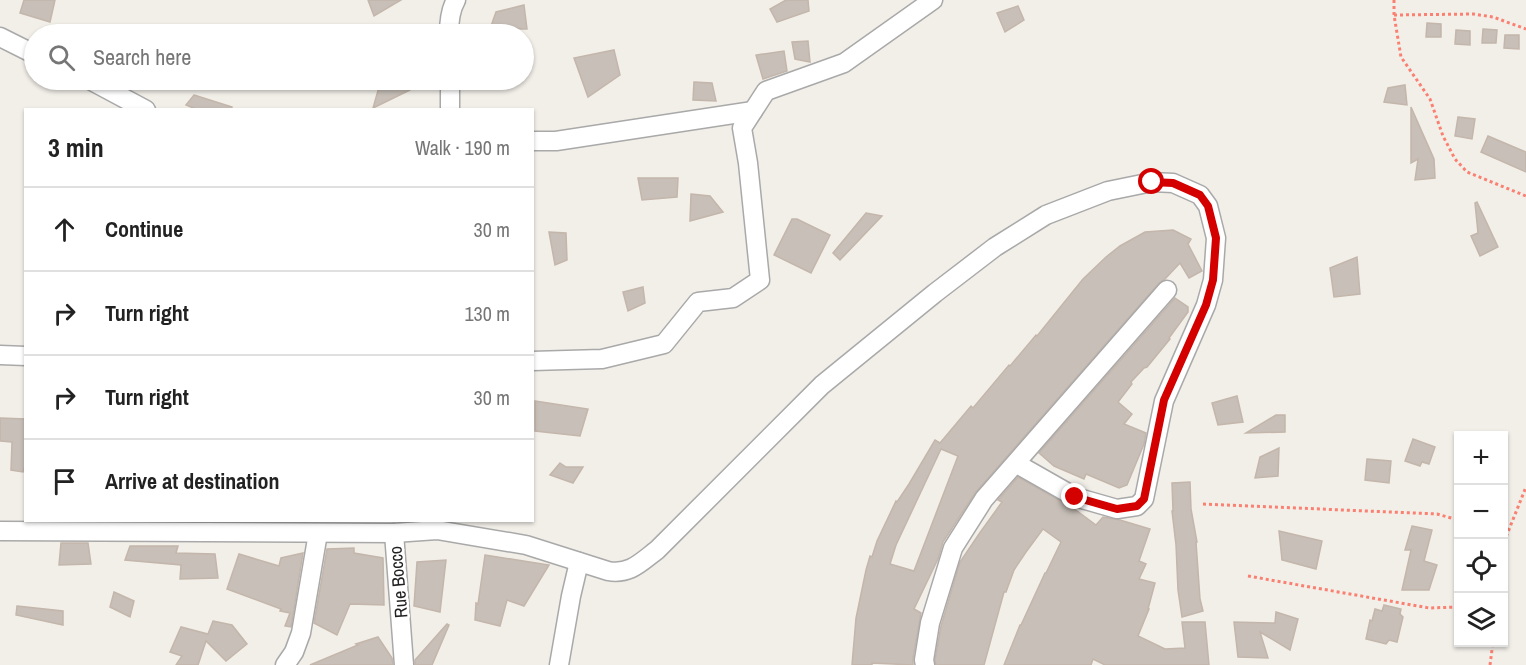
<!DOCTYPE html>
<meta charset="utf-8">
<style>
:root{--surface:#fff;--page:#f2f2f2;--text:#222;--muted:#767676;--line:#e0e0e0}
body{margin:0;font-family:"Archivo Narrow",sans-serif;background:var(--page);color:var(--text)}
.controls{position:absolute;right:18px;bottom:18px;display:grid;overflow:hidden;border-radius:0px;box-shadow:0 2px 4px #0004}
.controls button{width:54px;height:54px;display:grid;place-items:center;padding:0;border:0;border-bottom:2px solid var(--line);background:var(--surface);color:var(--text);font:30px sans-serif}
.stop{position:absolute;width:18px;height:18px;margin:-14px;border:4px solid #d40000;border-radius:50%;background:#fff}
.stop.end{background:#d40000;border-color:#fff;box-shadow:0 2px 6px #0008}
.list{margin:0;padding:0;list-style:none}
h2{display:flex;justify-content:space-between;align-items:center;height:78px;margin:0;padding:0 24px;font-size:26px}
h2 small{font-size:20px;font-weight:400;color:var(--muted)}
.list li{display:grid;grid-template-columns:39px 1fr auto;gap:18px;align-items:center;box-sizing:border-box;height:84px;padding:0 24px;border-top:2px solid var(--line)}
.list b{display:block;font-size:22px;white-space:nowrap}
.list em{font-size:20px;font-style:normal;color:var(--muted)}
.icon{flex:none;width:33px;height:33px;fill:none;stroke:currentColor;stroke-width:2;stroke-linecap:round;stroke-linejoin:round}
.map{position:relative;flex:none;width:1526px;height:665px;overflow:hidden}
.search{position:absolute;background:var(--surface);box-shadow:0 2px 4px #0004;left:24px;top:24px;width:510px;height:66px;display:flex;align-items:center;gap:15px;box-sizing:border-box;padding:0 21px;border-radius:33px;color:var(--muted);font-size:22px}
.panel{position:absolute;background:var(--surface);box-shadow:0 2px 4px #0004;left:24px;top:108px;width:510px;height:414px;border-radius:0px}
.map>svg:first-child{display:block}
</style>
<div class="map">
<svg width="1526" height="665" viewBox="0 0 1526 665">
<rect width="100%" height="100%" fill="#f2efe9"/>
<g fill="#c7bfb8" stroke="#c4b6ab" stroke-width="1.5" fill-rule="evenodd">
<path d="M24 0H55L50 22 20 13Z"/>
<path d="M368 0H401L374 16Z"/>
<path d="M786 0H808L809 11 777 22 770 9Z"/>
<path d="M524 5 527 29H490L496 12Z"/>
<path d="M1018 6 1024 20 1005 32 997 13Z"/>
<path d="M1427 23 1441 24V37H1426Z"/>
<path d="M1483 29 1497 30 1496 43H1482Z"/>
<path d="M1456 30 1470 31V45L1455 44Z"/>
<path d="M1505 35H1519V49L1504 48Z"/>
<path d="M808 41 810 62 795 59 792 42Z"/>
<path d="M614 50 620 75 588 97 574 58Z"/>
<path d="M784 51 787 71 763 79 756 55Z"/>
<path d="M381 80H411L410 90 373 108Z"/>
<path d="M694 82 712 83 716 101 693 100Z"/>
<path d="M1405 85 1407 105 1384 102 1388 88Z"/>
<path d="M194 95 232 107 231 110H198L186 105Z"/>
<path d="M1411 107 1434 159 1435 178 1415 180 1418 159 1411 163Z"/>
<path d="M1458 117 1475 119 1472 139 1455 136Z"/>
<path d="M1488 136 1526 152V172L1481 152Z"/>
<path d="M638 178H678L677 197 642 200Z"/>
<path d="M691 194 710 196 723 212 690 221Z"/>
<path d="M1477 202 1498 247 1480 256 1471 236 1478 233 1475 203Z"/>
<path d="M866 213 882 216 840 260 833 253Z"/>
<path d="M792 219H797L830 235 811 273 774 255Z"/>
<path d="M1173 230 1191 239 1188 244 1202 271 1189 278 1180 263 1165 279 1159 283 975 493 943 542 938 559 914 609 921 613 913 658V665L872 663V665H852L856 618 866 570 870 556 872 557 877 541 896 501 897 502 909 484 935 440 940 443 971 406 973 408 1009 365 1010 366 1036 335 1037 336 1083 279 1106 257 1120 246 1145 232ZM941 449 958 456 914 571 890 564 896 545Z"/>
<path d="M549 232 566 233 567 260 555 265Z"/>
<path d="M1357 257 1360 294 1334 297 1330 268Z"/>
<path d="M643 287 645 303 628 311 623 292Z"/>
<path d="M1175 298 1188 307V312L1169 338 1170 339 1147 367 1144 368 1131 382 1132 384 1118 402 1132 414 1124 424 1146 433 1144 444 1127 485 1119 488 1086 474 1084 479 1054 466 1039 453Z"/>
<path d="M1237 396 1243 422 1218 425 1212 403Z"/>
<path d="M535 401 588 409 580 436 535 431Z"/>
<path d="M1276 415H1285V432L1246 433Z"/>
<path d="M0 418 26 419V463L23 472 11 470 12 442 0 441Z"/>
<path d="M1413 439 1435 447 1429 464 1422 462 1420 466 1405 461Z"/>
<path d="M1279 448 1278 476 1255 478 1260 457Z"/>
<path d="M1367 459 1391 461 1389 483 1365 480Z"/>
<path d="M560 463 566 467H583L573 483 550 475Z"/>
<path d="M1018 477 1073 508 1096 525 1103 517 1120 520 1150 529 1139 561 1146 564 1139 579 1155 583 1148 609H1149L1138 636 1165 649 1185 648 1182 622H1205L1209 665H1105L1093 659 1091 665H1004L1020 625H1021L1045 573H1046L1061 542 1043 529 1026 552 1014 570 1006 592H1004L984 665H936L935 660 941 626 960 562 979 534 1002 502 998 500Z"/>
<path d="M1190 482 1191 509 1197 542H1196L1200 599 1203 611 1182 617 1178 590 1176 545 1172 511H1173L1172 483Z"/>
<path d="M1412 526 1432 530 1424 561 1437 565 1429 590H1402L1411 550H1405Z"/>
<path d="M1279 531 1322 541 1316 569 1282 560Z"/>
<path d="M61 543H88L91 564 59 565Z"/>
<path d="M130 546H178L176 553 215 554 218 578 180 579 181 565 125 560Z"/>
<path d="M354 548V553L383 558 384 605 350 604 337 635 314 623 327 549Z"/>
<path d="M303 553 291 627 285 626 290 613 280 611 281 609 227 589 239 554 279 566 281 558Z"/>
<path d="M485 555 549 565 524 606 507 600 500 626 475 620 476 603 478 604Z"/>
<path d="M446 560 440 612 414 606 417 562Z"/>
<path d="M114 592 134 601 130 617 110 607Z"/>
<path d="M1384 605 1401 609 1400 614 1403 617 1397 642 1389 640 1386 644 1366 639 1370 620 1372 621 1375 609 1382 611Z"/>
<path d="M17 606 63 611V625L16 615Z"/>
<path d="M1276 612 1298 619 1290 650 1260 632 1268 658 1238 657 1234 622 1275 623Z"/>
<path d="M213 621 232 625 247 644 226 661 206 641 198 665H176L182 656 170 652 181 627 208 634Z"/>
<path d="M447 624 449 625 432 665H415V660Z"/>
<path d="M378 637 392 658 393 665H310L358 645 356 644Z"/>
</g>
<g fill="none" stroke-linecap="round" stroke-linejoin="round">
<defs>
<g id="street">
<path d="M449 34C449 23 450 10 456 0"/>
<path d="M0 37 34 54"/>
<path d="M90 80 146 110"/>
<path d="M450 80V110"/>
<path d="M532 141H556L753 111"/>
<path d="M0 355 26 356"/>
<path d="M532 361 602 359 664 344 698 302 733 298 760 280 748 163 742 128 766 91 844 63 933 0"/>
<path d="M0 531 394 533 437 530 526 545 608 571C630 575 641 562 657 550L822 385 935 293 995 247 1046 215 1108 191 1152 182 1173 183 1200 195 1208 206 1216 238 1213 280 1206 305 1164 401 1144 499 1137 506 1117 509 1075 497 1017 464"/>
<path d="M394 533 404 665"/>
<path d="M285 665 294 652 301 633 318 533"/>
<path d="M559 665 571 596 579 562"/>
<path d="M925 665 924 660 930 623 953 548 984 499 1167 290"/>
</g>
</defs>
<use href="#street" stroke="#a9a9a9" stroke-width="21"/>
<g stroke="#fa8072" stroke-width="3" stroke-dasharray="3 3" stroke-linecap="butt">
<path d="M1394 0V15L1401 57 1430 99 1443 136 1455 159 1467 172 1526 196"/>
<path d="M1394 15 1473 14 1493 17 1526 29"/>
<path d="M1203 504 1437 514 1458 520"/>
<path d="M1504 542 1526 487"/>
<path d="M1248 576 1429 608 1458 607"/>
<path d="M1490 665 1493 642"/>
</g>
<use href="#street" stroke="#fff" stroke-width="18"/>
</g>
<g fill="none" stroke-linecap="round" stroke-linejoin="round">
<path stroke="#d40000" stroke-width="8" d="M1075 497 1117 509 1137 506 1144 499 1164 400 1206 305 1213 280 1216 238 1208 206 1200 195 1173 183 1152 182"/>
</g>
<g text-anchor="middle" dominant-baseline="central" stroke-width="5" stroke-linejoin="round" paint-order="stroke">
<g font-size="18" fill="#222" stroke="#fff">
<text transform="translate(398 582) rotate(-95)">Rue Bocco</text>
</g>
</g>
</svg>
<div class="controls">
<button>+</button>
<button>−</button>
<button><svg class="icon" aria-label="locate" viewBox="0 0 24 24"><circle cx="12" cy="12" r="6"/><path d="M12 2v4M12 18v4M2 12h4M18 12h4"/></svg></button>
<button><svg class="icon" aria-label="layers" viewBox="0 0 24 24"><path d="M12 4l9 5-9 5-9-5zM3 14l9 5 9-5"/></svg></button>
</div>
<div class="stop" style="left:1152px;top:182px"></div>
<div class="stop end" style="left:1075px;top:497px"></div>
<div class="search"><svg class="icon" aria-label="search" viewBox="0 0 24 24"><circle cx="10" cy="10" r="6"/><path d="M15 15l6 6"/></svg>Search here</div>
<section class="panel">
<h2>3 min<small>Walk · 190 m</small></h2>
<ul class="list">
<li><svg class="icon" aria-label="ahead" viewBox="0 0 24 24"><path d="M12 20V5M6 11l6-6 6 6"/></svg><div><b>Continue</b></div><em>30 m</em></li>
<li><svg class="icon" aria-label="right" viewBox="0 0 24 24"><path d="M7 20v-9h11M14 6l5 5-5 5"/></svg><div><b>Turn right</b></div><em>130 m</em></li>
<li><svg class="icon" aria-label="right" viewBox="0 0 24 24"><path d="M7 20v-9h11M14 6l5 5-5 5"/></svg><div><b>Turn right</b></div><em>30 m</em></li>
<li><svg class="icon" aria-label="arrive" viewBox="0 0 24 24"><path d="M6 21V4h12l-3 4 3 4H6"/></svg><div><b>Arrive at destination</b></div></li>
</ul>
</section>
</div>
